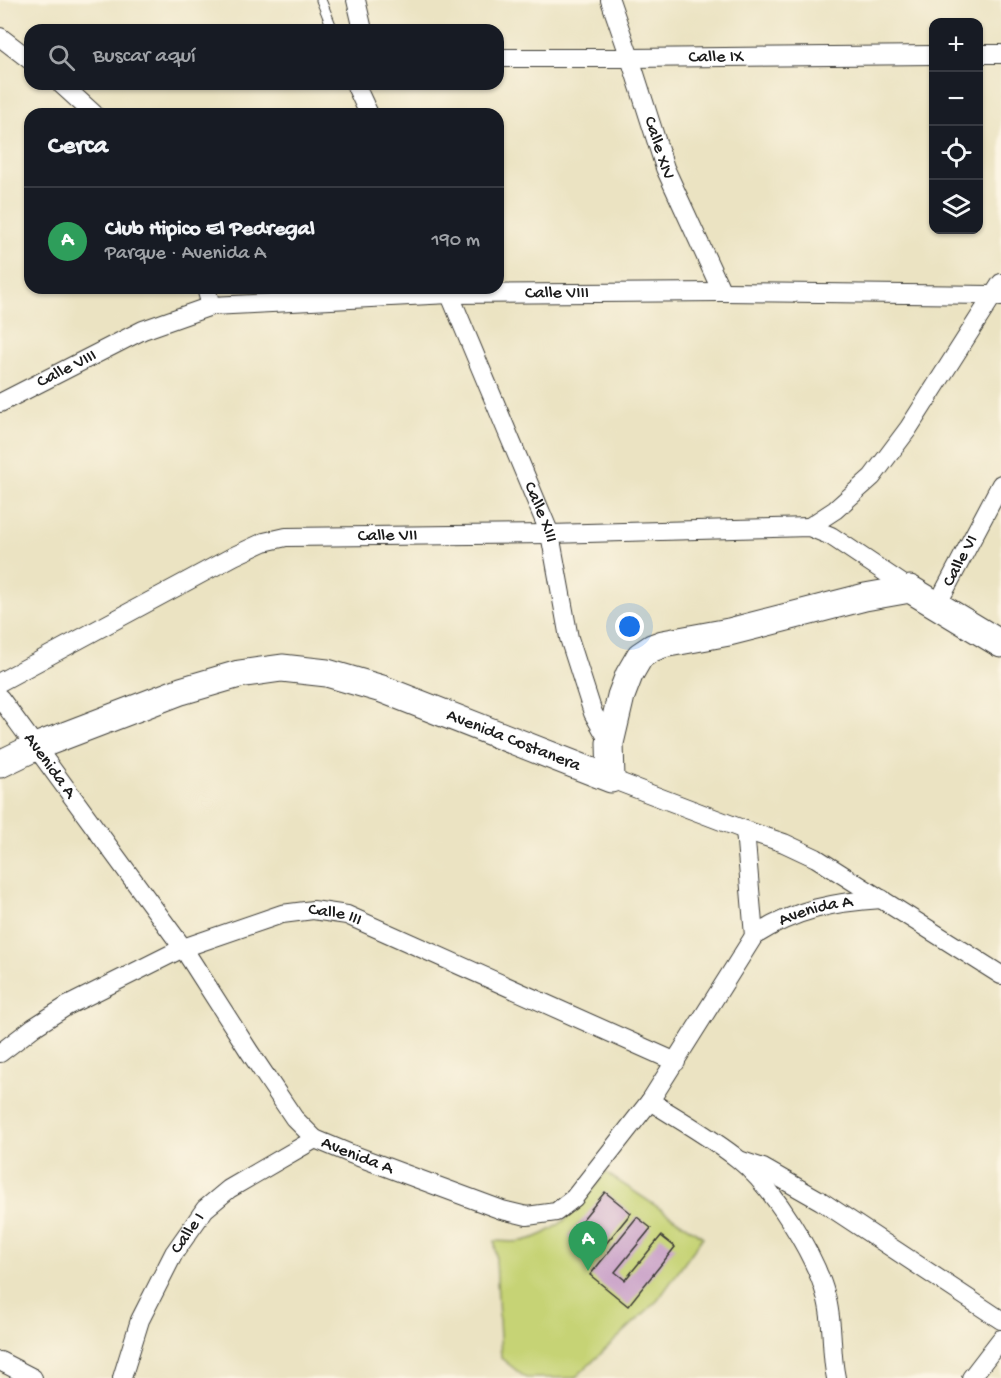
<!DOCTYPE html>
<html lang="es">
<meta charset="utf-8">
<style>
:root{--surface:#171b24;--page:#242831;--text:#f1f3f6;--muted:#9ea1a6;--line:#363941;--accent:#d93025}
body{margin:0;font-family:"Gochi Hand",sans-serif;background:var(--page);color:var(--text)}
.controls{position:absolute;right:18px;top:18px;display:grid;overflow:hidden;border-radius:12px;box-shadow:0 2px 4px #0004}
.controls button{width:54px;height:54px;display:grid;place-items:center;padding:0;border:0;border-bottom:2px solid var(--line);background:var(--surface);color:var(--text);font:30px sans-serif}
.you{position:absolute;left:630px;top:627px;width:21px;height:21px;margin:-15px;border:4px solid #fff;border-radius:50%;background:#1a73e8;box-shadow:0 0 0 9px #1a73e833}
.badge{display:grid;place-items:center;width:39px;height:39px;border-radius:50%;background:var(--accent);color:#fff;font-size:20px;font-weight:700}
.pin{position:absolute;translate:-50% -50px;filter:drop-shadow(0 2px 3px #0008)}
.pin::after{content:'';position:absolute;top:32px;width:21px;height:18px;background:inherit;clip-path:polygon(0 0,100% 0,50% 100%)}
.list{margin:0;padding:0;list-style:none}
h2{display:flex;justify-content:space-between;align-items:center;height:78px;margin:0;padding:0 24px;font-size:26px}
h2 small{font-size:20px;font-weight:400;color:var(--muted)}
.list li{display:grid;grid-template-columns:39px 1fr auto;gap:18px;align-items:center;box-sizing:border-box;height:108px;padding:0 24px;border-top:2px solid var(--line)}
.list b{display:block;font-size:22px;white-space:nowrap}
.list p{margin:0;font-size:20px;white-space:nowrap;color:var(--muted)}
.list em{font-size:20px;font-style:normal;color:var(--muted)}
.icon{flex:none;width:33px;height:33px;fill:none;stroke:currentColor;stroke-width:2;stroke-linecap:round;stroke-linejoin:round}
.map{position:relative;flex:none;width:1001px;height:1378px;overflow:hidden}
.search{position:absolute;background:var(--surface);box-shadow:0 2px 4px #0004;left:24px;top:24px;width:480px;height:66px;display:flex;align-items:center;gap:15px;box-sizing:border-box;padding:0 21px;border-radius:18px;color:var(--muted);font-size:22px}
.panel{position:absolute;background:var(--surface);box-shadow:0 2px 4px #0004;left:24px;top:108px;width:480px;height:186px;border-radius:18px}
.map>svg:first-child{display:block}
</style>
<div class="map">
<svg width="1001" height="1378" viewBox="0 0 1001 1378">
<rect width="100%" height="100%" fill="#fcf5e5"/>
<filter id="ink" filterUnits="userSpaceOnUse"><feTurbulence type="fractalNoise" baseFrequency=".0167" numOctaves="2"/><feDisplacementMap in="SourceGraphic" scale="12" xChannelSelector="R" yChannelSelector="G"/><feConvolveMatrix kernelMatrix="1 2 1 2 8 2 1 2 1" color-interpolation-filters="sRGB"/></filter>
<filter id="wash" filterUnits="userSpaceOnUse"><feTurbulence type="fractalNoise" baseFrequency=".008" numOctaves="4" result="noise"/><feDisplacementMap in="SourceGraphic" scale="24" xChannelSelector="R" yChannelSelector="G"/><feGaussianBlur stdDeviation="1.35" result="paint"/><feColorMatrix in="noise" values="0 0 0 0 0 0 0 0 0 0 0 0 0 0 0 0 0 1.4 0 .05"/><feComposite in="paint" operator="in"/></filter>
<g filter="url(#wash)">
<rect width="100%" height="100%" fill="#ebe3c2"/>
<path fill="#c6d374" stroke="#717848" stroke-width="1.5" d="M605 1172 703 1237 658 1300 575 1378H526L501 1358 495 1241C504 1241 515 1243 523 1241 559 1234 586 1202 605 1172Z"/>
<g id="blocks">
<g fill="#c9a1c8">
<path d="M605 1192 631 1213 595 1257 569 1236Z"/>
<path d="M637 1217 651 1228 615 1272 625 1280 661 1236 675 1247 628 1306 590 1275Z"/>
</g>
</g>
</g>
<g filter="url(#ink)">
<use href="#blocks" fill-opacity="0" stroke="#3b3a35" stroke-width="1.5"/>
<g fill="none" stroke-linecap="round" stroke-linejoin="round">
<defs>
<path id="lane" d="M321 0 333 30"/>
<g id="street">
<path d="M356 0 363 30"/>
<path id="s1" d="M610 0 630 58 665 168 722 292"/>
<path d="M0 37 30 60"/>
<path d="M978 54H1001"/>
<path id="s2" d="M498 58H630L934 55"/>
<path d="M61 84 94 114"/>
<path d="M355 84 369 114"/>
<path d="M206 288 211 306"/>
<path id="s3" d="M447 288 550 534 569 638 593 713 610 743"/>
<path id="s4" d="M0 403 143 330 211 306 450 294 722 292 992 295 1001 297"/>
<path d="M809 527 835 510 872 477 908 429 1001 283"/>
<path id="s5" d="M937 605 1001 484"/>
<path id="s6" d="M0 682 234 556 264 542 286 537 550 534 809 527 831 536 910 589"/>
<path id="s7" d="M0 698 183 948 249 1051 294 1118 315 1139 351 1154 502 1210 527 1216 556 1212 574 1198 650 1101 754 936C796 909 834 902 882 899"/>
<path d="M611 779 745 830 784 843 816 858 1001 975"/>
<path d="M745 830 754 936"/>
<path id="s8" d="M0 1053 34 1027 67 1006 183 948 282 914 313 910 347 915 676 1062"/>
<path d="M650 1101C678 1119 712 1138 738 1159 772 1186 815 1254 826 1296 834 1323 830 1351 836 1378"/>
<path d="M742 1161 763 1168 821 1201 1001 1320"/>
<path d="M0 1361 33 1378"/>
<path id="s9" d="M122 1378 140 1320 174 1253 205 1209 229 1189 315 1139"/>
<path d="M971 1378 1001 1339"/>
</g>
<g id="secondary">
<path id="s10" d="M0 764 35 747 181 691 239 674 282 668 327 673 382 689 611 779 610 743 621 696 629 675 640 656 652 648 663 644 729 632 865 597 910 589 1001 644"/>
</g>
</defs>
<use href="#lane" stroke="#3b3a35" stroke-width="11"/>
<use href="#street" stroke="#3b3a35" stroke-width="20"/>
<use href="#secondary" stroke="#3b3a35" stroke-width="29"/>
<use href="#lane" stroke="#fff" stroke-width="9"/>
<use href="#street" stroke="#fff" stroke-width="18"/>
<use href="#secondary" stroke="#fff" stroke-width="27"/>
</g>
</g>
<g text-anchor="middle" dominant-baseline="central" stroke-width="4.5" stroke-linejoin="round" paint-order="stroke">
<g font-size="18" fill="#1c1c1c" stroke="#fcf5e5">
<text stroke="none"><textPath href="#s2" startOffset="218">Calle IX</textPath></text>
<text stroke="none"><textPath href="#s1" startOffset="156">Calle XIV</textPath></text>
<text stroke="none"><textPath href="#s4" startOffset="579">Calle VIII</textPath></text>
<text stroke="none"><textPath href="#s4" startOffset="75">Calle VIII</textPath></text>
<text stroke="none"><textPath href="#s3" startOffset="243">Calle XIII</textPath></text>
<text stroke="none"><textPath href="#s6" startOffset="423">Calle VII</textPath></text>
<text stroke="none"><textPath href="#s5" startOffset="50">Calle VI</textPath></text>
<text stroke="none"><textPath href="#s10" startOffset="543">Avenida Costanera</textPath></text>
<text stroke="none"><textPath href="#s7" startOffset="84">Avenida A</textPath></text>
<text stroke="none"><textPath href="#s7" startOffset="1206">Avenida A</textPath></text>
<text stroke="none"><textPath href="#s8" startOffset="370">Calle III</textPath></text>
<text stroke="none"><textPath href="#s7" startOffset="588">Avenida A</textPath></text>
<text stroke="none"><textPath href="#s9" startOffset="160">Calle I</textPath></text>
</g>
</g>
</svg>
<div class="controls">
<button>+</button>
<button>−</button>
<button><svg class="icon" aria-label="locate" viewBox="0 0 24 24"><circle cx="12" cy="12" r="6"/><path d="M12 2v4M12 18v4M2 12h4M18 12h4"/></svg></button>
<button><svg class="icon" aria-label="layers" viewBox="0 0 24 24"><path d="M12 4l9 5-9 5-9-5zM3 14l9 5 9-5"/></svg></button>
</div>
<div class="you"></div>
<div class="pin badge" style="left:588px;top:1271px;background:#2e9e5b">A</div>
<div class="search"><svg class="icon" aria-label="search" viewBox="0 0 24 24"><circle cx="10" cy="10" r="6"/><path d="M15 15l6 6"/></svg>Buscar aquí</div>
<section class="panel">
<h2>Cerca<small></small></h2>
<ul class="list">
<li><span class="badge" style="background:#2e9e5b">A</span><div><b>Club Hipico El Pedregal</b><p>Parque · Avenida A</p></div><em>190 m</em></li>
</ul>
</section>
</div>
